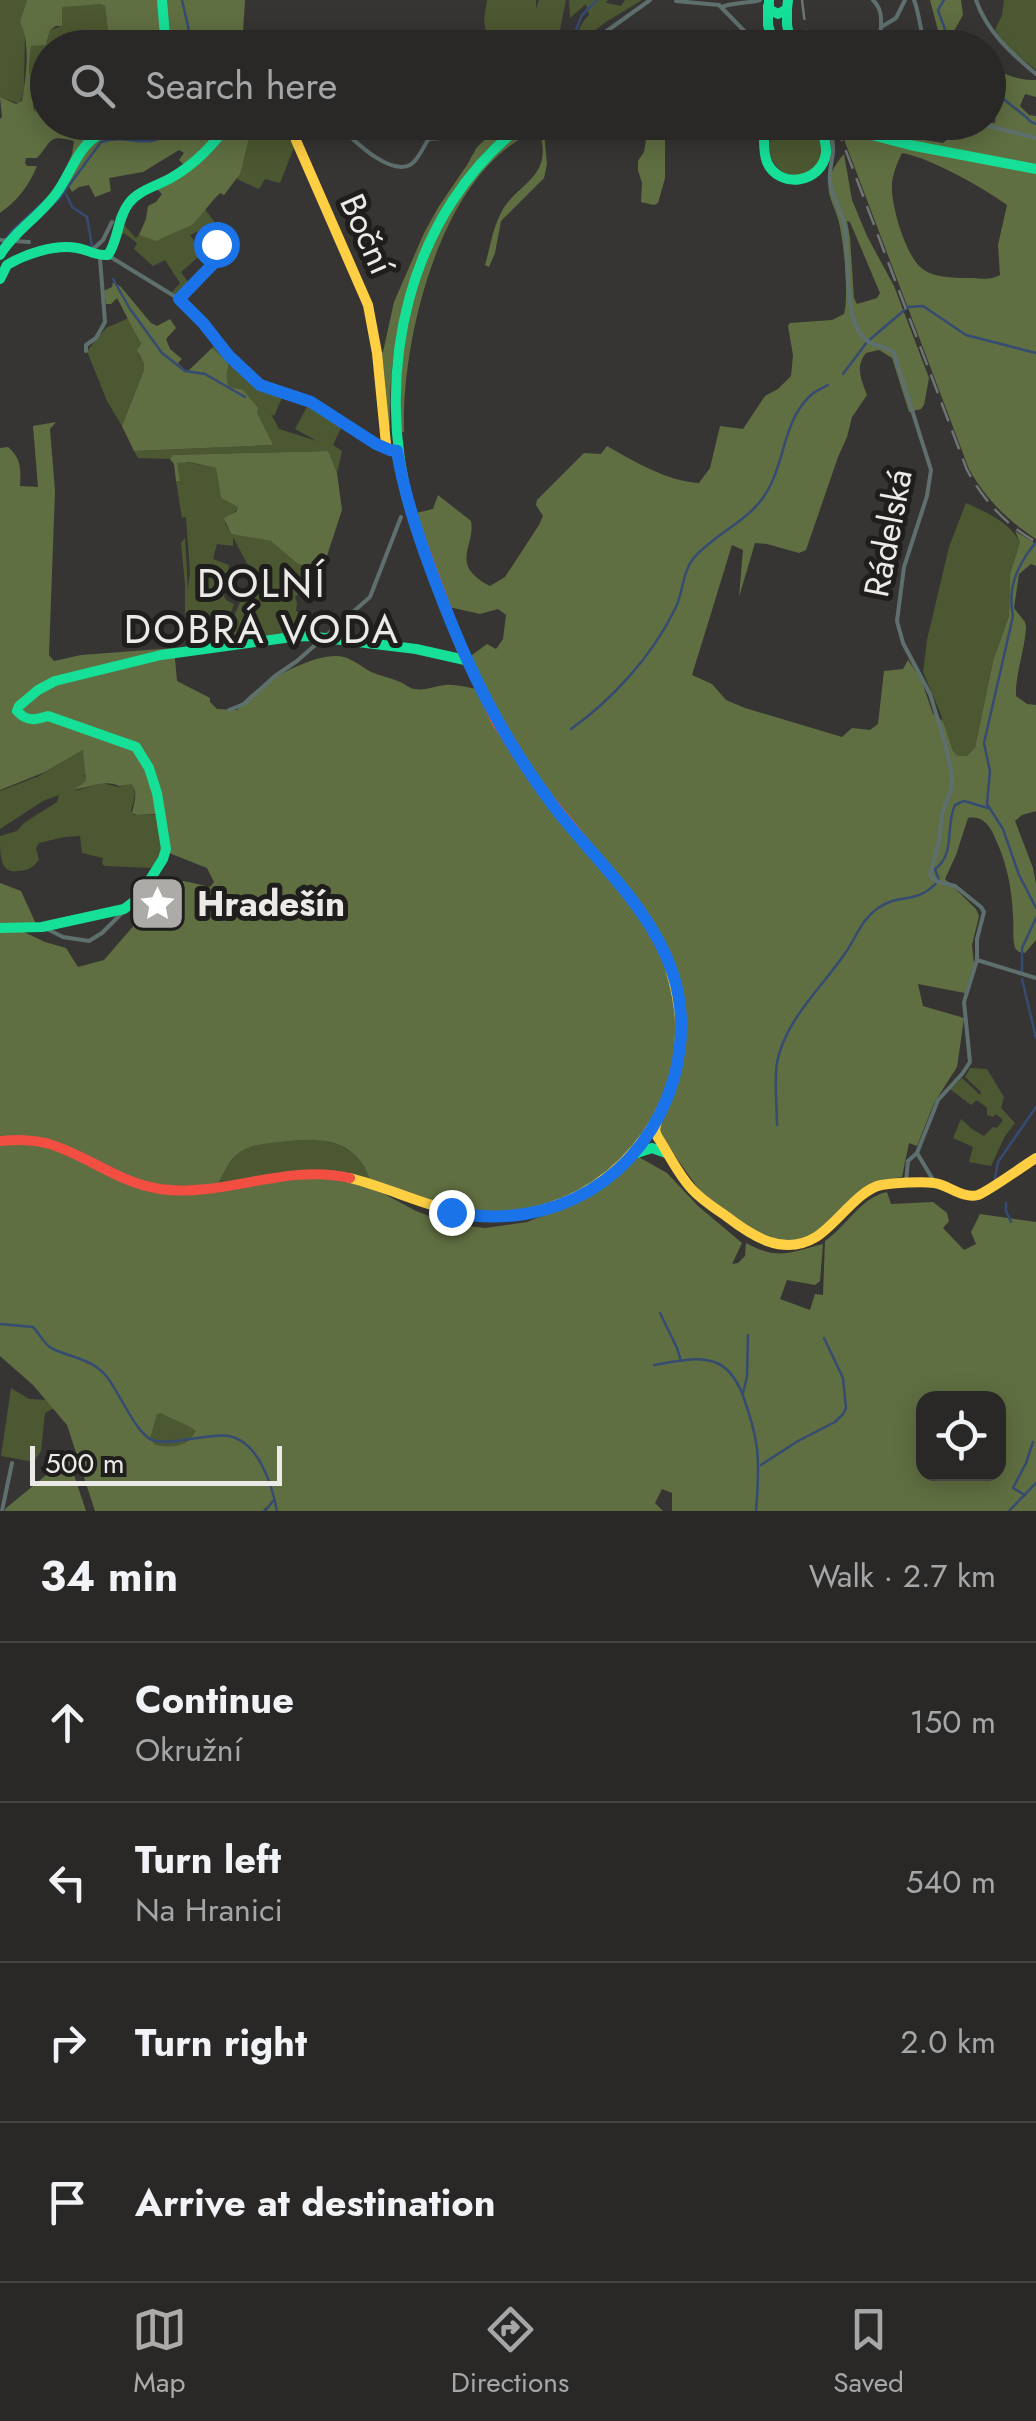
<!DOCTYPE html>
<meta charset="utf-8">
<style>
:root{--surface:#292826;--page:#31302e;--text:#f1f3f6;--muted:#a5a6a7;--line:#454443;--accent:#adaba8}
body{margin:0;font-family:Jost,sans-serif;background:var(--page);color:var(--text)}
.controls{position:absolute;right:30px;bottom:30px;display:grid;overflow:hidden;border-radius:20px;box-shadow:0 5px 25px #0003}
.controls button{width:90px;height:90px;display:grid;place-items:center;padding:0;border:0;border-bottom:2px solid var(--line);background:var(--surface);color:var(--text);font:50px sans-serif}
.scale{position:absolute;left:30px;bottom:25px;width:252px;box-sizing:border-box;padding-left:10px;border:5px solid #eceae7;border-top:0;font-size:28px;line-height:35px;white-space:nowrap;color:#eceae7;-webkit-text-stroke:8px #1f1e1c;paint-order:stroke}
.stop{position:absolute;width:30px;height:30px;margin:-22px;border:8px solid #1a73e8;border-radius:50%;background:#fff}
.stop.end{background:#1a73e8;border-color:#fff;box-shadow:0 2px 10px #0008}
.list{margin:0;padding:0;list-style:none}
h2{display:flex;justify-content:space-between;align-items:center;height:130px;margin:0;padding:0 40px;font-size:42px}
h2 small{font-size:32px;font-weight:400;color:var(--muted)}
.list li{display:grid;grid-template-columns:65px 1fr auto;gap:30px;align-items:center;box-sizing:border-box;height:160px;padding:0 40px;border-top:2px solid var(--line)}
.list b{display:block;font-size:38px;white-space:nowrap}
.list p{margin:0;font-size:32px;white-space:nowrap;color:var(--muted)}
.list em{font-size:32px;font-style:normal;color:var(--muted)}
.icon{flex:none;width:55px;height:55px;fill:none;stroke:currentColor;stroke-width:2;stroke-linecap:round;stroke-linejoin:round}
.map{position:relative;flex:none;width:1036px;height:1511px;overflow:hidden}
.search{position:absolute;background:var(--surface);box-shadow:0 5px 25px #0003;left:30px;right:30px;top:30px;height:110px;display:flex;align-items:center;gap:25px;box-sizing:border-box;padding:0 35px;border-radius:55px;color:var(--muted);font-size:38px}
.sheet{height:770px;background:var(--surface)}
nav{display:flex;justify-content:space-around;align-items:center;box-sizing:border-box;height:140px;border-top:2px solid var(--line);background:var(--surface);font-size:28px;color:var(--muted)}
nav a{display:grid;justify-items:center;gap:5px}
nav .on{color:var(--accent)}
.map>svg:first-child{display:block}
</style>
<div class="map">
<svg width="1036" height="1511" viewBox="0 0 1036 1511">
<rect width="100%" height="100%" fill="#373533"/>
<g fill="#4c5831">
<path d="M0 0H27L22 27 25 31 24 89 20 104 0 97Z"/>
<path d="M487 0H536V9L539 0H566L560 29 543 47H488L484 19Z"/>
<path d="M569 0H608L606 3 621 6 625 0H642L606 22 573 47 567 48C579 36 578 25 589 15L586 4 570 18Z"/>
<path d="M1004 0H1036V70L1008 48 995 30 1002 15Z"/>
<path d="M100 4 105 6 110 47 48 48 47 115 34 112 35 107 29 68 31 45H46L50 30 62 26V7L70 5Z"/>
<path d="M806 122 816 125C818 134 823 146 821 156 814 192 750 178 776 123Z"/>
<path d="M252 128C266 128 285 135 295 145L280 183 265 179 259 189 237 179Z"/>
<path d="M204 208 216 224 215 244 201 230 190 235 203 253 181 272 190 285 182 294 176 295 172 292 180 283 165 260 153 266 134 249 137 243 124 233 121 237 123 224 136 238 139 235C164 239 191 230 204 208Z"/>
<path d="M129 318 141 345 138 354 144 364V370L122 426 107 401 87 351 106 328Z"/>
<path d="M217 343C239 367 251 387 284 393L274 416 271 414 279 429 317 441 295 429 309 403 343 424 333 445 342 451 337 473 327 451 174 455 170 459 138 458 134 451 273 445 229 388C220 363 242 372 212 348Z"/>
<path d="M181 461 216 468 221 498 238 506 239 509 231 514 225 523 231 534 272 541 298 564 322 571 319 588 301 586 299 593 295 597 297 603 296 611 310 618 304 633 233 642V618L241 600 251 584 252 573 233 537V546L217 544 213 559 229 565 224 597 226 600 234 604 228 621 185 617V585L181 543 185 538 188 589 190 573 186 517 182 518 176 481H179L176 463Z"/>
<path d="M966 503C987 513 1008 521 1020 542L1010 574 1009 616 993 661 975 748 967 757 958 756 953 751 940 712 923 672 927 640 949 547Z"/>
<path d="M83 750 85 751 86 774 84 775 87 781 75 791 102 783 118 787 131 783 134 787 135 795 131 811 134 815H158C161 835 169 854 152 868L105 866 102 864 103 858 82 853 80 836 64 837 39 843 36 848 39 860C32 868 29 870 18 871 0 874 0 855 0 836L17 831 24 823 57 802 59 795 43 801 0 829V791L39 776Z"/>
<path d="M970 1068 987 1069 1004 1097 1001 1108 1015 1123 1005 1136 991 1166 969 1162 973 1147 953 1138 961 1119 972 1129 984 1136 993 1127 997 1128 1003 1120 996 1114 993 1117 987 1115V1108L977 1100 971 1105 950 1089 962 1078 980 1095 981 1092 965 1077Z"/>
<path d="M305 1138C336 1141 359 1147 370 1180L217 1185C223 1175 228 1164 235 1156 249 1139 284 1141 305 1138Z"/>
<path d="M65 1346 201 1431 187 1482 138 1501 56 1407 45 1413 41 1451 34 1462 1 1456 11 1388 29 1399 48 1400Z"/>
</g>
<g fill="#606f42" fill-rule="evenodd">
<path d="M27 0H245L242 48 110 47 105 6 100 4 62 7V26H56L50 30 46 45 31 46 29 68 34 111 47 115 48 122H262L263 128 254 127 251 130 240 174 224 195 220 193C211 201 197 222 190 226 179 231 167 235 157 241L139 235 146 219 148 206 156 202 162 194 156 188 187 168 179 160 184 153 179 150 143 172 109 178 111 191 95 197 89 185 79 187 72 192 63 175 72 154 74 141C48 134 53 140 37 158H26L25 163 27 166H37C29 186 17 201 0 213V119L2 117 0 97 16 104 22 101C26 77 31 43 20 22Z"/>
<path d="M930 0H961L963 15 954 31 953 39 961 47H947L940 38Z"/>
<path d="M989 65C1005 75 1017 80 1036 80V97L1025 94 1020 106 1029 115 1036 116V165L911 142 841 123H886L891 135 943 143 968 123H995L996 114 989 112Z"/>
<path d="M503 123H516C425 198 387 312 390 428H386L378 356 383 352 394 302 424 233 439 206 467 165 477 147Z"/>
<path d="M532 123H551L545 127 544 132 547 164 544 178 501 221 495 253 489 267 485 265C490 248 493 227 502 211 520 180 554 178 539 130 442 166 401 338 404 432L399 433C399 413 397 392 399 372 409 278 452 176 532 123Z"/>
<path d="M649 123H665V178L658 203 654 205 641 202 642 183 638 170V161L644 152Z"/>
<path d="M842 134 1036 173V539C1007 520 986 499 969 469ZM902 153C931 158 982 187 1007 205L998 245 1000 275C989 281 982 278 970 278 956 278 936 278 924 270 906 259 890 203 892 183 893 173 898 161 902 153Z"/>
<path d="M844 154 852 200 867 236 894 286 929 378 924 405 921 409 909 412 892 358 879 350 866 353C855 367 861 379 867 395L852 417 847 437 838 457 806 550 799 553 767 544 755 543 739 597 743 550 732 545 692 675 712 684 726 700 745 708 842 737 852 728 870 730 878 724 884 671 903 669 908 660 921 679 933 714 943 721 953 751 958 756H967L975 748 993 661 1009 616 1010 574 1020 542 1015 531 1036 544V566L1031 564 1019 574 1014 608 1025 622 1026 627C1025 650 1015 674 1016 696L1027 704 1036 705V811L1022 815 1015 821 1033 868 1036 884V940L1025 953 1019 952 1015 948C1012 937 1014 927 1013 916 1012 889 1007 864 996 840 991 827 983 815 968 818L956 855 945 879 976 909 979 916 972 945 974 964 965 993 918 984 923 1006 964 1018 957 1067 934 1103 917 1146 909 1143 902 1177 878 1181 821 1230 805 1239 795 1242 763 1240 708 1202 662 1138 659 1131 660 1122 677 1082 683 1058 685 1039 683 1000 670 955 510 738 468 658 487 644 496 649 503 639 506 615 498 609 480 614 449 607 420 529 416 513 433 509 438 495 471 521C476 546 448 564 490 586L505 577 539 525 543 516 536 505 537 500 584 453 601 454 607 446C635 462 667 481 699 483L710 468 720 426 743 429 765 396 778 389 791 376 793 355 788 326 790 323 832 320 844 314C849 296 844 239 838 219 835 207 826 194 829 181 831 171 837 162 844 154ZM847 221 850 222 880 293 877 298 857 304 854 298 850 238Z"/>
<path d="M113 282 121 287 151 323 157 326 170 319 176 328 166 339 170 349 182 359 178 363 187 372 212 348C242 372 220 363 229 387L243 390 258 408 257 413 273 445 134 451 122 426 144 370V364L137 350 141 344 117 298 111 304H106L104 291 112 287Z"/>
<path d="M56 422 50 429 55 491 49 655 54 661 81 655 174 648 177 681 210 698V702L217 709 237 710C250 687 317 649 344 657 354 660 362 667 371 672 381 676 391 678 400 682 405 684 409 688 414 689 425 691 435 686 445 685 455 684 466 687 476 689L504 741 636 912 658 947 676 1001V1057L664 1098 645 1134 613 1169 586 1189 541 1208 493 1214 441 1206 370 1180C356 1136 316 1137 278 1142 264 1144 251 1144 240 1152 229 1159 224 1174 217 1185 185 1186 156 1188 125 1175 74 1153 61 1132 0 1137V883L21 891 36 924 24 932 45 942 66 948 78 967 104 960 155 901 163 888 184 881 210 887 214 882 207 868 164 851 157 814 137 815 132 813C134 803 139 791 131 784L119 786C104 779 91 788 75 789L86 781 83 750 45 772 0 790V448L8 447C21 458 21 469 20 486L38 487 33 426Z"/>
<path d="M328 451 337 473 342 510 322 571 298 564 271 541 231 534 224 518 237 511 238 507 221 498 216 468 189 462 177 463 180 481H176L174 464 170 459 173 455Z"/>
<path d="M0 1144H39L154 1192 290 1177 334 1178 375 1189 416 1211 437 1219 460 1225 485 1228 527 1222 577 1202 618 1175 637 1156 667 1173 698 1206 742 1243 732 1264 738 1263 745 1256 746 1243C779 1261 790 1252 823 1244L820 1281 815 1285 787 1280 780 1299 810 1310 815 1294 823 1295 825 1241C847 1226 860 1198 887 1192L891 1204 933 1202 947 1213 949 1221 943 1228 964 1250 976 1244 971 1232 980 1214 1036 1222V1511H672V1493L662 1489 655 1503 663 1511H267L266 1507 263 1511H95L67 1425 33 1385 0 1356ZM924 1398H998V1474H924ZM161 1413C173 1420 186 1423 196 1431 187 1448 172 1448 155 1445L150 1438 157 1414Z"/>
<path d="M68 1457 86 1511H5V1509Z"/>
</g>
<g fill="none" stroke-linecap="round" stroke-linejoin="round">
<g stroke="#364b72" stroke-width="2.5">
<path d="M182 0 193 48"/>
<path d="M944 0 938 10C941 21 947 29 947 41L957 48"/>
<path d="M565 48 572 40 582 15 597 0"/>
<path d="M915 48 922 44 925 48"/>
<path d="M988 83C1000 100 1018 108 1031 122L1036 124"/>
<path d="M66 194 72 207 87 217 92 246"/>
<path d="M55 202 59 199 101 142C132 131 153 158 176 122"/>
<path d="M0 247 12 231 47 199"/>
<path d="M113 279 130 309 162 353 185 371 205 374 245 397"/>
<path d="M843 374 867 342 908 307 923 306 966 335 1036 353"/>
<path d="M1036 542C1018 564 1007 587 1013 616L984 743 990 771 987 804 1003 829 1019 875 1036 908"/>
<path d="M571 729C613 699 652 656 675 609 683 594 682 573 693 559 713 534 749 522 766 493 785 463 783 422 809 397 814 391 821 389 828 385"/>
<path d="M1022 971V948L1036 918"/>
<path d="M1022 979 1036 1038"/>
<path d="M777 1125C777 1105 774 1082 777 1063 784 1021 824 985 846 952 857 936 861 920 878 908 901 892 917 906 939 880L935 869C956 854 945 826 955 805L964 801 988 808"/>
<path d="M995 1179 998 1162 1036 1107"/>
<path d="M1006 1203V1211L1011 1222"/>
<path d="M660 1313 677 1348 681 1361"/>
<path d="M0 1324 33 1327C40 1334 44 1345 53 1349 72 1358 93 1359 107 1377 119 1392 135 1432 152 1440 163 1444 179 1441 190 1439 203 1438 217 1434 229 1436 259 1442 272 1485 277 1511"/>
<path d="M654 1365C673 1362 698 1355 717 1363 730 1369 737 1381 742 1393 760 1442 760 1460 756 1511"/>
<path d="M743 1393 747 1377 748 1335"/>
<path d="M761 1465 798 1441 835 1422 843 1414 846 1408 843 1378 824 1338"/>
<path d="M1025 1495 1013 1488 1026 1463 1033 1442"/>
<path d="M265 1511 273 1501"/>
<path d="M1009 1511 1036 1483"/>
</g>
<g stroke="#5e706e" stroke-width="4">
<path d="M873 0C887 14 878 31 881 48"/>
<path d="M914 0C920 15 920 34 927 48"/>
<path d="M976 0C987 32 1011 53 1036 74"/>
<path d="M676 1 719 5 758 45"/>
<path d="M722 7C729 3 750 3 760 0"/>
<path d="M883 26 896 18 905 0"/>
<path d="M583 48 650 0"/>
<path d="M866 48 880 42"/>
<path d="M334 122C350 136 387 176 410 165 419 160 423 146 429 139L466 136 468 130 466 125 454 122"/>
<path d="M903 122V133"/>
<path d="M973 122 1036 138"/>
<path d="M825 134 831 136C837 153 828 165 830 182 832 197 842 211 845 227 849 256 844 313 861 335 870 347 883 344 894 353L931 470 927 496 904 567 897 621 903 643 930 694 945 743 952 774V787L942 814 939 841 930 875 936 881 955 886 981 907 984 912 977 939V960L964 1002 970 1062 962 1074 938 1100 917 1153 908 1161 906 1182"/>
<path d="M0 240 29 242"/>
<path d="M89 253 103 240 112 222"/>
<path d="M109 256 179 299 203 323 229 355 260 385 295 395 322 408 361 436 387 449"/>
<path d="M179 299 213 265 207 253 216 244 219 224"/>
<path d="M86 351V345L96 338 105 322 100 259"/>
<path d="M229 710 244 704 275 676 297 661 370 597 401 517"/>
<path d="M45 928 63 937 89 941 102 933 122 913"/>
<path d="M977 960 1036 978"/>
<path d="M917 1153 935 1183"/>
<path d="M2 1511 12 1463"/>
</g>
<g stroke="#16e098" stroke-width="10">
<path d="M162 0 166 48"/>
<path d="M769 0V9L778 14 787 9 788 0"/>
<path d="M768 6V25L775 48"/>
<path d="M787 9V25L792 48"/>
<path d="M764 122C765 135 762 150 767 162 779 190 822 183 826 153 827 143 822 132 819 122"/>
<path d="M841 127 910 145 1036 169"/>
<path d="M0 255C15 230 42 215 58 191 71 172 79 145 100 134 115 126 131 129 146 122"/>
<path d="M0 279 7 265C25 254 55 244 77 248 89 250 96 256 108 255 119 239 117 218 129 203 139 190 157 186 171 178 195 164 214 145 229 122"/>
<path d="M411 512C372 374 407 211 526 122"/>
<path d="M0 928 42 927 124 909 136 900 144 889 163 859 166 849 157 793 149 768 136 747 48 716C35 720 27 722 17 711L19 706 38 690 55 681 161 655 292 637 308 636 416 649 465 660"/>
<path d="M634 1154 652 1148 666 1153"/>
</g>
<g stroke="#ffcf43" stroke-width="10">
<path d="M288 122 368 305 377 353 386 444 387 449 397 451"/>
<path d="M657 1121 655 1130 657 1136C668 1153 677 1172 690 1187 700 1199 713 1207 726 1216 752 1236 783 1257 816 1237 837 1224 858 1190 881 1185 893 1183 922 1181 934 1183 949 1185 962 1199 978 1195 989 1191 1023 1166 1036 1158"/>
<path d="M350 1178C398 1190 441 1215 491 1216 591 1219 679 1133 680 1032 681 1006 674 982 667 957"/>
</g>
<g stroke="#f24e42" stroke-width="10">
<path d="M411 512 461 648 497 723 539 786 644 916 667 957"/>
<path d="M0 1141C16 1140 30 1139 46 1143 86 1154 118 1183 160 1189 224 1198 285 1163 350 1178"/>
</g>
<g stroke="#6e7574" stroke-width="2.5" stroke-dasharray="20 10" stroke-linecap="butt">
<path d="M802 0 808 48"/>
<path d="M835 122 967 470C984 501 1005 524 1036 542"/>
</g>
<path stroke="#ffcf43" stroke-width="10" d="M825 122 841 127"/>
</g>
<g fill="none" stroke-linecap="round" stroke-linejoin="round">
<path stroke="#1a73e8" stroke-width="12" d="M216 244 207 253 213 264 179 299 203 323 229 356 260 385 311 402 376 444 390 450 397 451C405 499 421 544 438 589 469 671 502 738 555 808 596 861 652 909 673 974 684 1008 683 1044 674 1078 645 1178 553 1233 451 1212"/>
</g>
<defs>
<symbol id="sight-square" viewBox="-11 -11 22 22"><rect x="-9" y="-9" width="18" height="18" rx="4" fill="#adaba8" stroke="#1f1e1c"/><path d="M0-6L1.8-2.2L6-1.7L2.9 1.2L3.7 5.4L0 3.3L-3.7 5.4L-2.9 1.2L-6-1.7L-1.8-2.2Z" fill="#fff"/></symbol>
</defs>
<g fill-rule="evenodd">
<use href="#sight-square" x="126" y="872" width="63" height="63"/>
</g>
<g text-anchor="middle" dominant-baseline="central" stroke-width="10" stroke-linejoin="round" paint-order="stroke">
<g font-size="35" fill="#eceae7" stroke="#1f1e1c">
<text transform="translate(367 234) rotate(66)">Boční</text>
<text transform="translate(888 533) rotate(-79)">Rádelská</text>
</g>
<g font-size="35" font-weight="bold" fill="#eceae7" stroke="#1f1e1c" text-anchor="start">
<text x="197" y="904">Hradešín</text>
</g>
<g font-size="40" letter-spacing="2.5" fill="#eceae7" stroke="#1f1e1c">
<text x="262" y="583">DOLNÍ<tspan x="262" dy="46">DOBRÁ VODA</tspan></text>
</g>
</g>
</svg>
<div class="controls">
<button><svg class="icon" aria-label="locate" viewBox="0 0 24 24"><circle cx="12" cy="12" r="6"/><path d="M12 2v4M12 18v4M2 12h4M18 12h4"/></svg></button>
</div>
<div class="scale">500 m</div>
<div class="stop" style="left:216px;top:244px"></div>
<div class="stop end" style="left:451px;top:1212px"></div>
<div class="search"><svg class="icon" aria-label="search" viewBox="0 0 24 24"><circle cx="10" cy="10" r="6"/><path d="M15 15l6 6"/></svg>Search here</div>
</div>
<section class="sheet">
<h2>34 min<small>Walk · 2.7 km</small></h2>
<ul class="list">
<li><svg class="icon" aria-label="ahead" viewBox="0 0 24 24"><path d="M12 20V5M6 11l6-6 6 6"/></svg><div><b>Continue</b><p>Okružní</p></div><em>150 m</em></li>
<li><svg class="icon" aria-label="left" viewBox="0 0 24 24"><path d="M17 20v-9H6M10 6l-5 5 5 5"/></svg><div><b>Turn left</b><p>Na Hranici</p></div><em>540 m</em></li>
<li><svg class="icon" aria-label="right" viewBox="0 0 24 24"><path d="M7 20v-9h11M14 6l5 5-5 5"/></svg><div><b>Turn right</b></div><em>2.0 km</em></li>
<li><svg class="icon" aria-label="arrive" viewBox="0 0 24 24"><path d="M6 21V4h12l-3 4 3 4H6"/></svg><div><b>Arrive at destination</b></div></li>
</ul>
</section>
<nav>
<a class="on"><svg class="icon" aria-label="map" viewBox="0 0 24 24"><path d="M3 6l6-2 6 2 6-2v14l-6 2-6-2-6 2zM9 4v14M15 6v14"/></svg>Map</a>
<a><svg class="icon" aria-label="directions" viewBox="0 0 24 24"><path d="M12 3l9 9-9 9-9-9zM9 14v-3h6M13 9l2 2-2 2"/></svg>Directions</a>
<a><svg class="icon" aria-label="saved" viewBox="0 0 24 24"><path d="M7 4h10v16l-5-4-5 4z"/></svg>Saved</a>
</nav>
